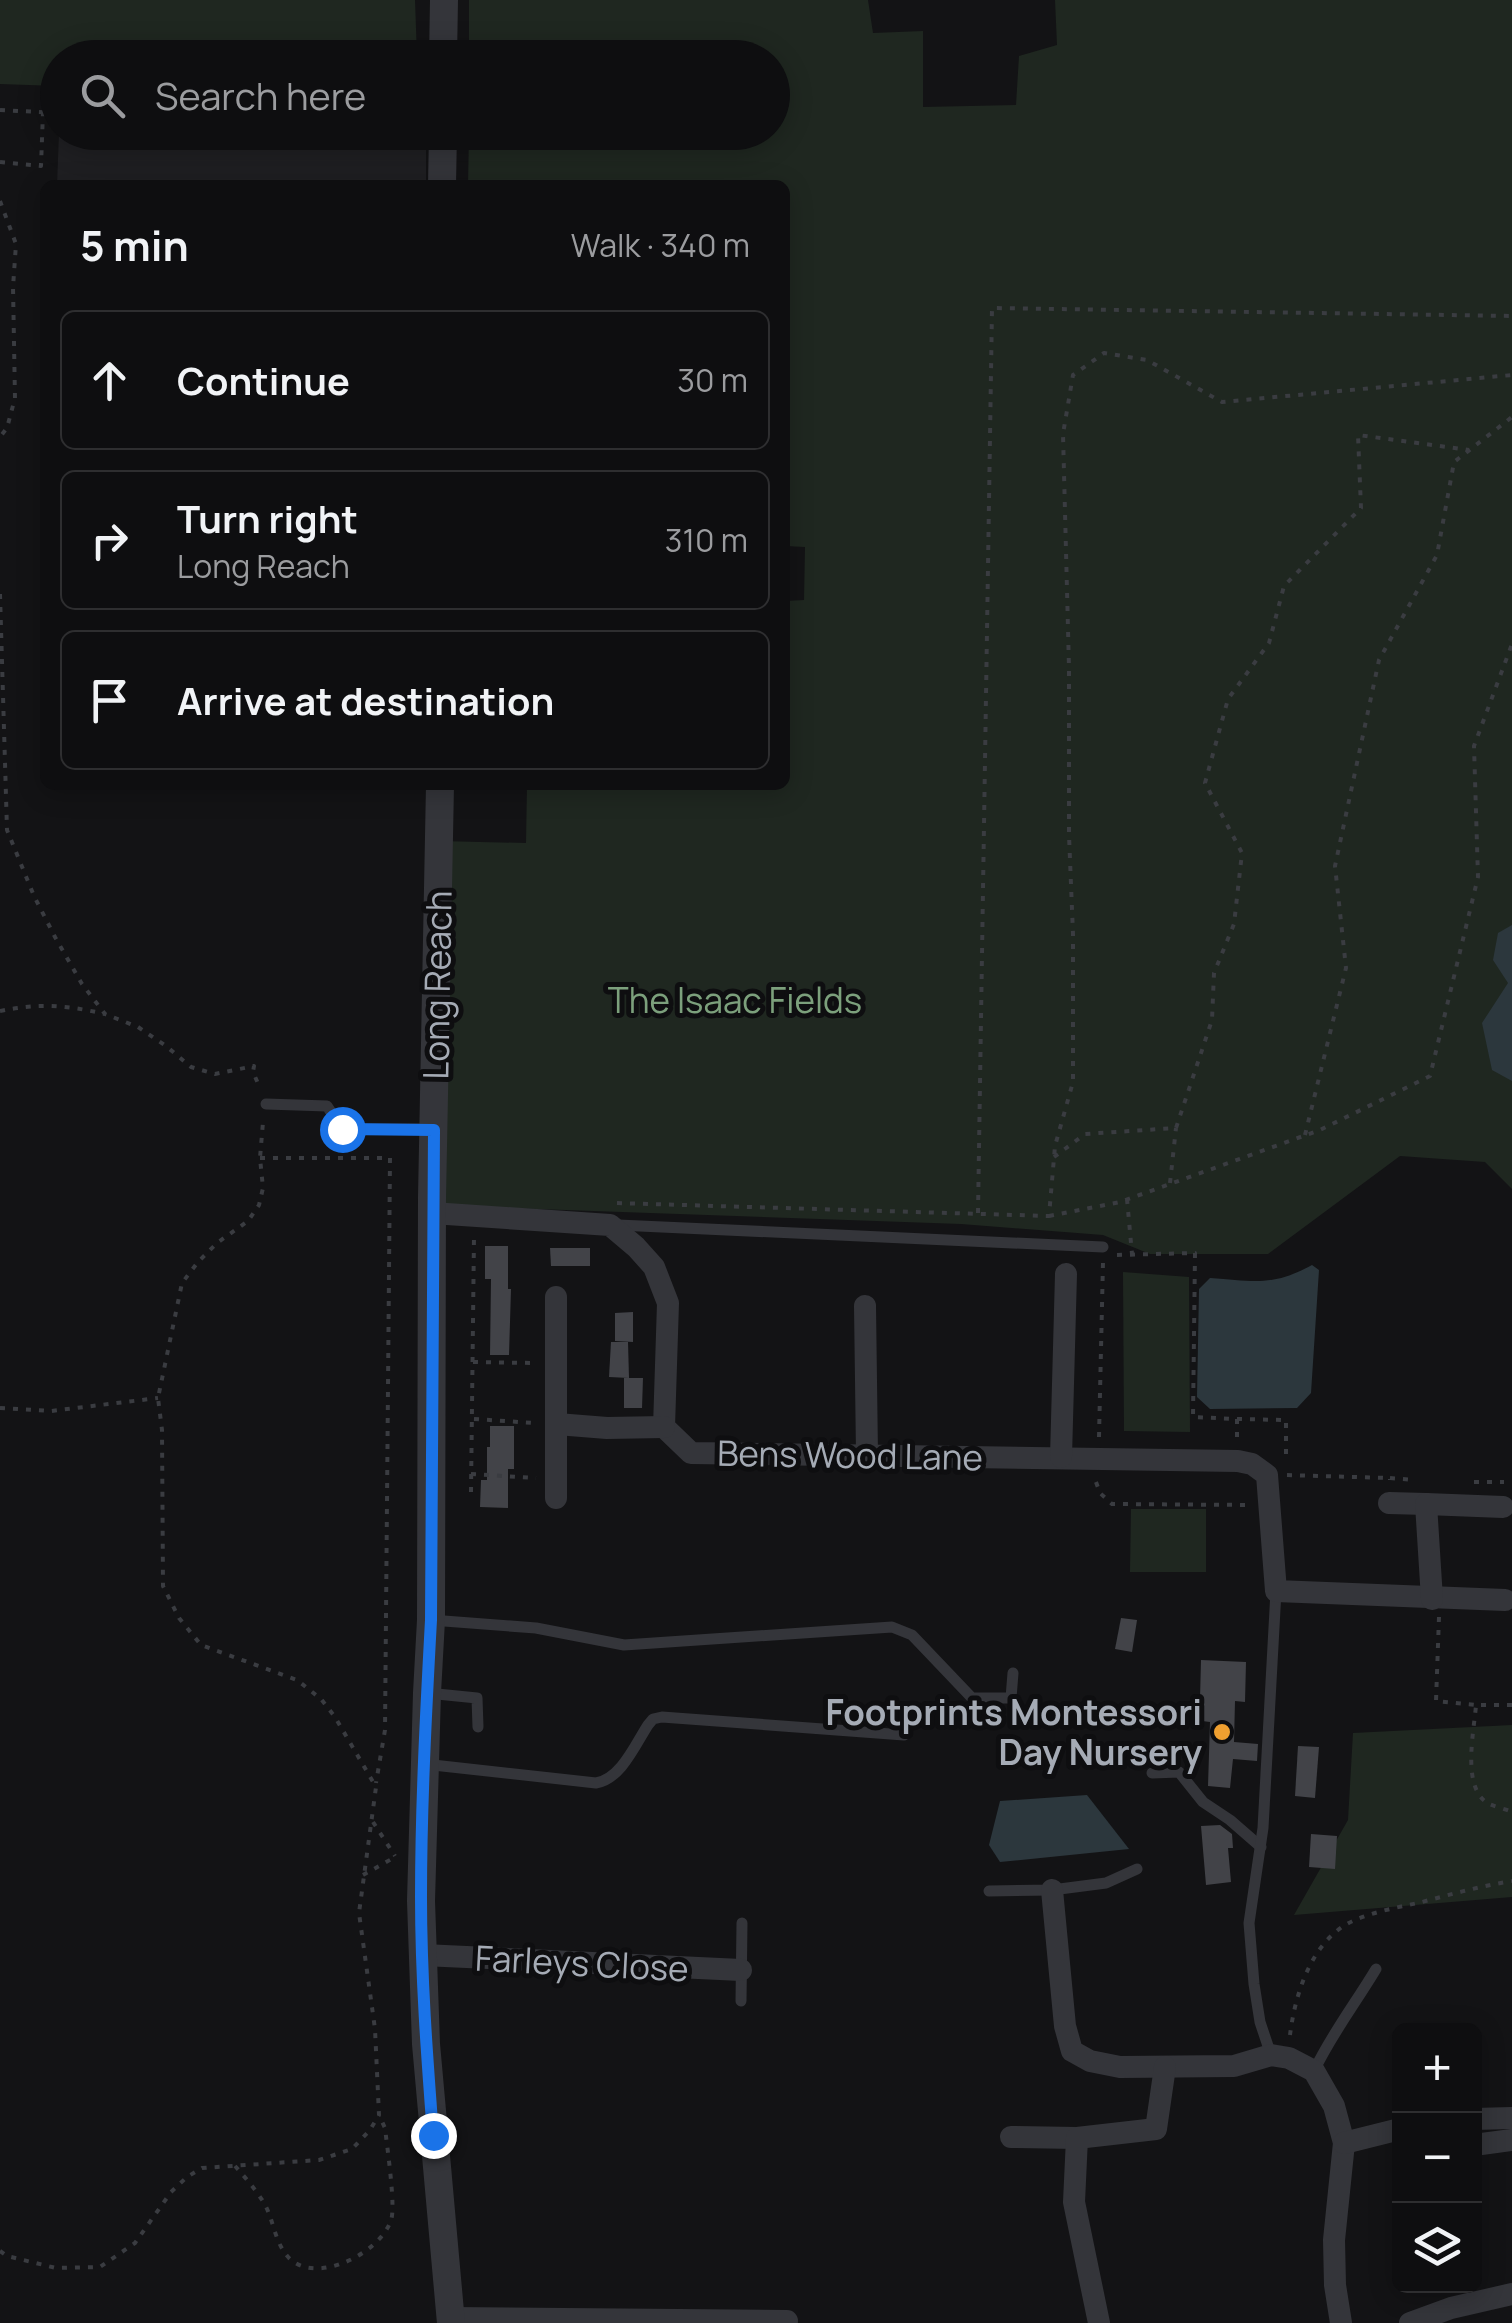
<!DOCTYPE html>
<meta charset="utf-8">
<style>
:root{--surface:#0e0e10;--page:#171719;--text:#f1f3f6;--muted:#9b9c9f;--line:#2e2e30}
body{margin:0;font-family:Manrope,sans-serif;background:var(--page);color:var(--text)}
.controls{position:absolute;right:30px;bottom:30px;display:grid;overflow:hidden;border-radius:15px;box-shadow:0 5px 25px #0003}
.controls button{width:90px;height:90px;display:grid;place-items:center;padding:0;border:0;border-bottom:2px solid var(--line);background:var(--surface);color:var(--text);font:50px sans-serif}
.stop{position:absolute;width:30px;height:30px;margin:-22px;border:8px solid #1a73e8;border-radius:50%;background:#fff}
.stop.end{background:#1a73e8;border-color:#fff;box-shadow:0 2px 10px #0008}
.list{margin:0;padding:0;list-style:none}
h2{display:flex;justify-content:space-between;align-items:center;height:130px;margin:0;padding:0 40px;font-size:42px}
h2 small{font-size:32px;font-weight:400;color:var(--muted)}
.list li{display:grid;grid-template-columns:65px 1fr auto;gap:30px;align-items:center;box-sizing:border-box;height:140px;margin:0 20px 20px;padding:0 20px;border:2px solid var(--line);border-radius:15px}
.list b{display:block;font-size:38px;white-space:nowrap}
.list p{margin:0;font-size:32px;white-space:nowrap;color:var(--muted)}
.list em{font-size:32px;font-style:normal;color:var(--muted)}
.icon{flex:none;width:55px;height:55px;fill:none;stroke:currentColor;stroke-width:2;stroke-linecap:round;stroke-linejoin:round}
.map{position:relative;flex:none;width:1512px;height:2323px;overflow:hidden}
.search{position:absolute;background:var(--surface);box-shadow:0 5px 25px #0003;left:40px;top:40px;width:750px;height:110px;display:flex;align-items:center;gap:25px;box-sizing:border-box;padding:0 35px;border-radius:55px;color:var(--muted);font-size:38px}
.panel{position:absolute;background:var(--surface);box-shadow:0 5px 25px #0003;left:40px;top:180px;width:750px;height:610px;border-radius:15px}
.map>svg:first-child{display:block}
</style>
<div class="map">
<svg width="1512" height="2323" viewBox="0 0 1512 2323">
<rect width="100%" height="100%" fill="#131315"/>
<path fill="#1f1f22" d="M59 132 181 133 426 140V185H57Z"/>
<g fill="#1f2720">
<path d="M0 0H415L417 57 58 58 57 86 0 84Z"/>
<path d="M469 0H868L873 33 923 31V107L1016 105 1019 56 1057 45 1055 0H1512V1189L1485 1162 1400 1156 1268 1254H1150L1103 1235 961 1224 448 1206 432 1213 440 841 526 843 527 785H785V601L804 600 805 547 785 546V185H468L469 133 772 132V58L469 57Z"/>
<path d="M1123 1272 1189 1277 1190 1432 1124 1431Z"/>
<path d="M1131 1509H1206V1572H1130Z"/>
<path d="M1512 1725V1897L1294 1915 1348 1820 1353 1733Z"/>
</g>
<g fill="#2c373d">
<path d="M1512 925V1081L1492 1070 1482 1023 1508 983 1493 960 1498 933Z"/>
<path d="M1312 1265 1319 1270 1311 1393 1297 1408 1210 1409 1197 1397 1199 1289 1210 1278C1254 1281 1272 1287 1312 1265Z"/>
<path d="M1087 1795 1129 1849 1000 1862 989 1845 1000 1801Z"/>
</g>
<g fill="#424348">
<path d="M485 1246H508V1289H511L509 1355H490L491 1279H485Z"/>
<path d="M550 1248H590V1266H551Z"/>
<path d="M633 1312V1342L615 1341V1313Z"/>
<path d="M611 1342H628L629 1378 609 1377Z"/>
<path d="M624 1378H643L642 1408H624Z"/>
<path d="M490 1426H514V1469H508V1508L480 1507 481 1480H487V1447H490Z"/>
<path d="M1121 1618 1137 1620 1132 1652 1115 1649Z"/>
<path d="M1201 1660 1246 1662 1245 1702 1235 1701 1234 1742 1258 1744 1257 1761 1233 1759 1230 1788 1208 1786 1210 1722 1202 1721 1203 1700 1200 1699Z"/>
<path d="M1298 1746 1319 1747 1315 1798 1295 1796Z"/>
<path d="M1220 1825 1232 1834 1233 1848H1228L1231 1882 1206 1885 1201 1826Z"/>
<path d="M1311 1834 1337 1836 1335 1869 1309 1867Z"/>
</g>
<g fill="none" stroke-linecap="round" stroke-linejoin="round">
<g stroke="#3a3c41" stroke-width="4" stroke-dasharray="5 8" stroke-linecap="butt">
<path d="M0 110 58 113"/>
<path d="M0 162 41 166 43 112"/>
<path d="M0 201 16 244 13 287 15 398 7 428 0 437"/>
<path d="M0 594 7 830 34 896 55 937 82 984 105 1014 138 1027 166 1046 191 1067 215 1074 254 1066 253 1072 260 1088"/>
<path d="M0 1011C39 1003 66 1005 105 1014"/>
<path d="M1305 1135 1346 968 1335 866 1379 660 1437 555 1454 462 1512 417"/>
<path d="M1054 1157 1085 1134 1176 1128 1212 1020 1214 973 1234 924 1242 853 1205 783 1228 699 1269 643 1284 586 1361 508 1358 435 1469 450"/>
<path d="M260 1158H390L385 1730 376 1783"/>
<path d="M1170 1183 1176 1128"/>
<path d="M1127 1199 1132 1254"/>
<path d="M617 1203 1049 1216 1055 1146 1073 1082V934L1069 835V668L1063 434 1073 375 1104 353 1147 360 1222 402 1512 375"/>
<path d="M978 1213 992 308 1512 316"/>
<path d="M1049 1216 1120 1202 1320 1130 1430 1076 1478 877 1474 746 1512 644"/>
<path d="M1117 1255 1195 1253 1193 1417 1237 1419V1439"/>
<path d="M473 1362 533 1363"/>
<path d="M0 1408 51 1411 158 1398"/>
<path d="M474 1419 534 1423"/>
<path d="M1237 1419 1286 1420V1455"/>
<path d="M1099 1437 1103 1262"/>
<path d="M471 1474 536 1478"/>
<path d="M1287 1475 1390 1478V1480"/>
<path d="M1390 1478 1415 1480"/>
<path d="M1096 1482 1100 1493 1112 1504 1250 1505"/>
<path d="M1474 1482H1504"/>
<path d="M471 1492 474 1236"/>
<path d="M1439 1617 1436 1701 1476 1705"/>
<path d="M1512 1705H1476C1474 1732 1461 1789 1489 1804 1496 1807 1505 1809 1512 1812"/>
<path d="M373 1822 395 1856"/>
<path d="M363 1875 397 1856"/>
<path d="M1290 2035C1295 1994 1312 1938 1355 1920 1376 1911 1400 1907 1422 1902 1452 1894 1481 1886 1512 1881"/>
<path d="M235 2166C245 2177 256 2190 264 2203 274 2220 274 2242 289 2258 317 2286 381 2252 391 2220 396 2208 387 2146 385 2128L379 2115"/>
<path d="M0 2251 7 2256 56 2268 100 2267 135 2243 171 2192 187 2177 202 2168 319 2160 352 2149 370 2130 379 2115 375 2029 359 1913 376 1787 335 1717 321 1699 297 1680 201 1645 179 1618 163 1586 162 1430 158 1398 182 1283 198 1262 217 1243 248 1221 259 1205 263 1188 260 1158 263 1122"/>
</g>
<g stroke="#34353a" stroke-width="11">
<path d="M266 1104 327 1106 342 1129H434"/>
<path d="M618 1225 1103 1247"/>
<path d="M431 1620 536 1628 624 1645 892 1627 912 1635 972 1698H1011L1013 1673"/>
<path d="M427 1693 477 1698 478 1727"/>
<path d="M424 1764 596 1783C621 1779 635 1745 648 1725L653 1719 662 1717 904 1735"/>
<path d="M1152 1773 1179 1772 1203 1802 1230 1820 1261 1847"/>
<path d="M989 1891 1052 1890 1106 1883 1137 1869"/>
<path d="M741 2001 742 1923"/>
<path d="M1271 2055 1260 2022 1254 1984 1249 1923 1263 1828 1276 1591"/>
<path d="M1314 2071C1331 2035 1355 2004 1376 1969"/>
</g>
<g stroke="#34353a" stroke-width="22">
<path d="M432 1213 610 1225 636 1247 654 1267 668 1303 664 1427 691 1453 1238 1461 1252 1464 1267 1475 1276 1591 1505 1600"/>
<path d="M865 1306 867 1455"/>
<path d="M557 1424 607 1428 664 1427"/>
<path d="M1061 1457 1066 1274"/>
<path d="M556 1498V1297"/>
<path d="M1389 1503 1426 1504"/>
<path d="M1432 1599 1426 1504 1503 1507"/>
<path d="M1052 1890 1065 2026 1072 2051 1090 2061 1120 2067 1234 2066 1271 2055 1289 2058 1314 2071 1334 2106 1344 2143 1334 2240 1335 2285 1341 2323"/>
<path d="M423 1955 741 1970"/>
<path d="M1474 2119 1512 2118"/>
<path d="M1011 2137 1077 2138"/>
<path d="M1344 2143 1400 2129"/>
<path d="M1474 2145 1512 2140"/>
<path d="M450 2318 787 2321"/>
<path d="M1099 2323 1074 2202 1077 2138 1156 2129 1165 2067"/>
<path d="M1410 2323 1451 2308 1512 2294"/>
</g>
<g stroke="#34353a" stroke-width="28">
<path d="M443 58 444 0"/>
<path d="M442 185 443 132"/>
<path d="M440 785 432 1198 431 1620 427 1693 421 1901 426 2044 451 2323"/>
</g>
</g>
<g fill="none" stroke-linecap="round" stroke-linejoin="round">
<path stroke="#1a73e8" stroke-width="12" d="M342 1129 434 1130 431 1620C426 1712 421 1805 421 1897 421 1977 427 2056 433 2135"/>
</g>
<circle fill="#f0a030" stroke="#0e0e10" stroke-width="4" cx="1222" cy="1732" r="10"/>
<g text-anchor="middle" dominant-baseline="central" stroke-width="10" stroke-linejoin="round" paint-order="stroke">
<g font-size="35" fill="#a5abb5" stroke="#0e0e10">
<text transform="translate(437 985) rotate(-89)">Long Reach</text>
<text transform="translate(850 1455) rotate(1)">Bens Wood Lane</text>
<text transform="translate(582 1963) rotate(3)">Farleys Close</text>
</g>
<g font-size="35" fill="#7ca07c" stroke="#0e0e10">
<text x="735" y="1000">The Isaac Fields</text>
</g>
<g font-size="35" font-weight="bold" fill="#a5abb5" stroke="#0e0e10" text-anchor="end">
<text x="1202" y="1712">Footprints Montessori<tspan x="1202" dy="40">Day Nursery</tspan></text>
</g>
</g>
</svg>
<div class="controls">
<button>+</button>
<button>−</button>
<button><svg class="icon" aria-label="layers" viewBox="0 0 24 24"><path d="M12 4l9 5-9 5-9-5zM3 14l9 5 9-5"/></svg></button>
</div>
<div class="stop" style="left:342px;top:1129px"></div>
<div class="stop end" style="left:433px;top:2135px"></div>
<div class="search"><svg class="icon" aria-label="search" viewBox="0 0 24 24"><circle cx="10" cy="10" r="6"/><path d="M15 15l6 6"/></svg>Search here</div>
<section class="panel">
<h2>5 min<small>Walk · 340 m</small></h2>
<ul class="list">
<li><svg class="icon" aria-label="ahead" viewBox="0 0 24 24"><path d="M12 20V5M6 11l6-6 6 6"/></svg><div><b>Continue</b></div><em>30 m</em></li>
<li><svg class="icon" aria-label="right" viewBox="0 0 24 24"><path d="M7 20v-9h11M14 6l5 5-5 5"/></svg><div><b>Turn right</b><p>Long Reach</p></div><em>310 m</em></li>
<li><svg class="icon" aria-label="arrive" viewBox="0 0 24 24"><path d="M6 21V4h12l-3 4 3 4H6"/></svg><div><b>Arrive at destination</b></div></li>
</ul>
</section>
</div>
